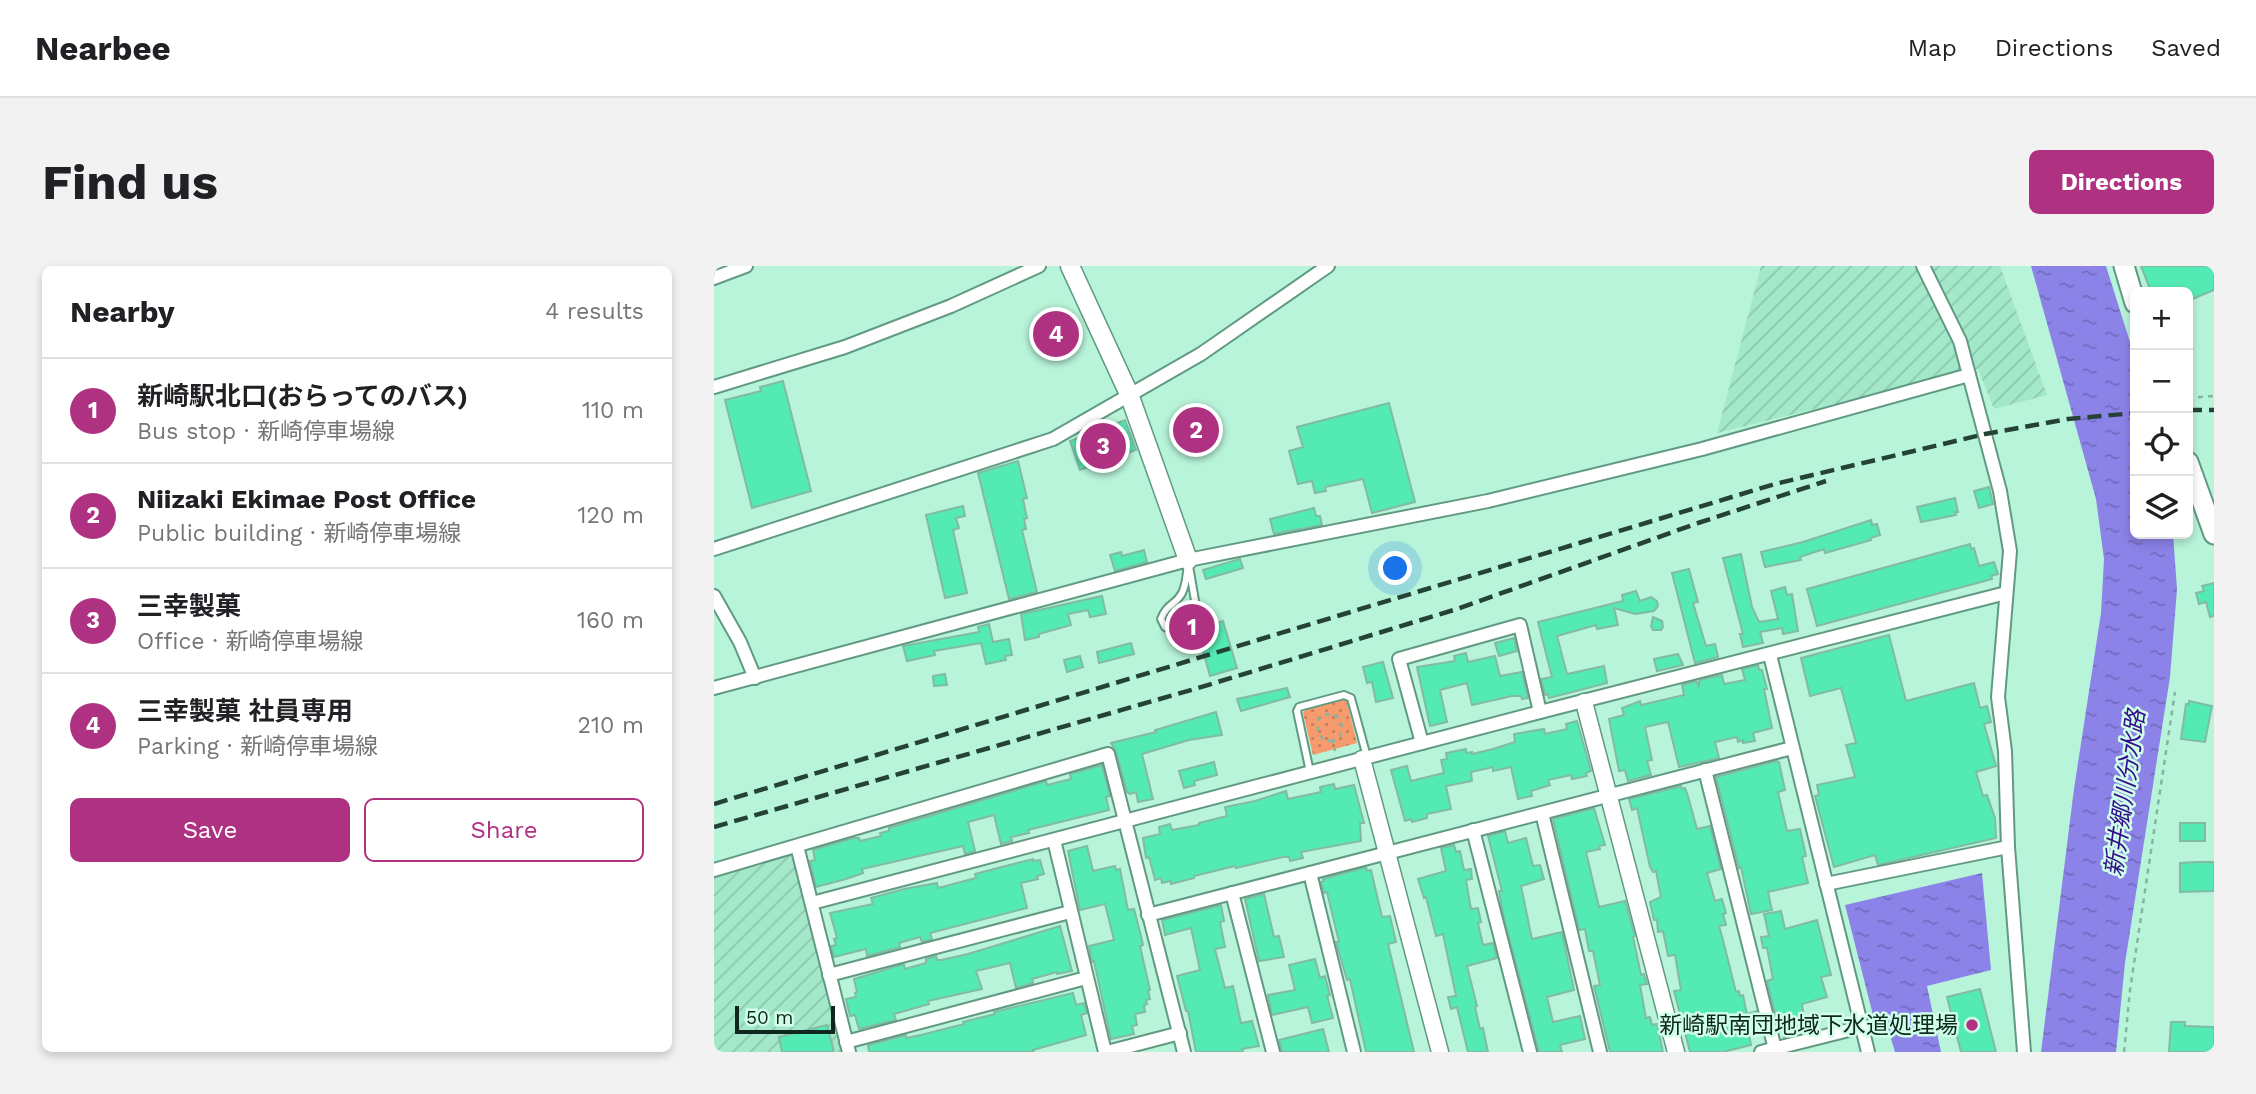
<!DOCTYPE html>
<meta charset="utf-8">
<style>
:root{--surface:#fff;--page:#f2f2f2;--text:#202124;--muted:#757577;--line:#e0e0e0;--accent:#af3282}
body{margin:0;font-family:"Work Sans","Noto Sans JP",sans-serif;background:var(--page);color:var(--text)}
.controls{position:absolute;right:21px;top:21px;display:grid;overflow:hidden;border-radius:10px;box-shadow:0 4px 10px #0003}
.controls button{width:63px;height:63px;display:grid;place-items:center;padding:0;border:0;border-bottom:2px solid var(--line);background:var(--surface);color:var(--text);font:35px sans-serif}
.scale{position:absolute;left:21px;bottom:18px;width:100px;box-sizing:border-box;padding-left:7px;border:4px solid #0f271e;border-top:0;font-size:19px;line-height:24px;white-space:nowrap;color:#0f271e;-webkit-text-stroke:5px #cffee9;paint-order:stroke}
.you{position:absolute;left:682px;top:303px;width:24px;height:24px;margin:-18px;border:5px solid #fff;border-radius:50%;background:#1a73e8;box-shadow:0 0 0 10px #1a73e833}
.badge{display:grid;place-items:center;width:46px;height:46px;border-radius:50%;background:var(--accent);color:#fff;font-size:23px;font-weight:700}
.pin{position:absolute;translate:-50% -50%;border:4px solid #fff;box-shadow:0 2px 7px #0006}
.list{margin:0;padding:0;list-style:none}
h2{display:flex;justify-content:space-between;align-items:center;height:91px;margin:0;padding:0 28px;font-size:30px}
h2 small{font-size:23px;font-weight:400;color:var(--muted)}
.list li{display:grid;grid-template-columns:46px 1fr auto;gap:21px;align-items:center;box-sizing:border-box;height:105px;padding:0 28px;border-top:2px solid var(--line)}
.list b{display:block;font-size:26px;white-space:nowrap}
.list p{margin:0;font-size:23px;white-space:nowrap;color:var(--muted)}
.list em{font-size:23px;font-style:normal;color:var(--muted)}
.actions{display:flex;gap:14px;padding:21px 28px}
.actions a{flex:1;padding:16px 0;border:2px solid var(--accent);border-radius:10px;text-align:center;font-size:24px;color:var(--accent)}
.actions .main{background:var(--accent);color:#fff}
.icon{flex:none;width:38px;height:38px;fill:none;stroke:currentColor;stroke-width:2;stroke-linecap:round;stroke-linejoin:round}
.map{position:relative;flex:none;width:1500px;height:786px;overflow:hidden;border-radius:10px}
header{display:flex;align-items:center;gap:42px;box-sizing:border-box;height:98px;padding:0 35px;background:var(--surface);border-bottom:2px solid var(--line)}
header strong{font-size:33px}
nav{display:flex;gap:38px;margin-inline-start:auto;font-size:24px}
.intro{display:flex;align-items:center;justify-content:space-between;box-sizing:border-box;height:168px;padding:0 42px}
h1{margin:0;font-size:49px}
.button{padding:18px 32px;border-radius:10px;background:var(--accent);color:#fff;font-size:24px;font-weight:700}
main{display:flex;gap:42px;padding:0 42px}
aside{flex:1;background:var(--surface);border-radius:10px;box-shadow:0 4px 10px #0003}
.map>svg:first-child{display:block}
</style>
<header>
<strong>Nearbee</strong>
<nav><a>Map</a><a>Directions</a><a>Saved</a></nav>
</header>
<div class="intro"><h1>Find us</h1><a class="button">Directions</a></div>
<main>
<aside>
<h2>Nearby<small>4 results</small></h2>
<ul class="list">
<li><span class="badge">1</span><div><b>新崎駅北口(おらってのバス)</b><p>Bus stop · 新崎停車場線</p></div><em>110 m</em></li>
<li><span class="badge">2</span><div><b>Niizaki Ekimae Post Office</b><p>Public building · 新崎停車場線</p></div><em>120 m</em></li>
<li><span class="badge">3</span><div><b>三幸製菓</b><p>Office · 新崎停車場線</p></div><em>160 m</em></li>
<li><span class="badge">4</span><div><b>三幸製菓 社員専用</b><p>Parking · 新崎停車場線</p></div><em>210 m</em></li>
</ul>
<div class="actions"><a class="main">Save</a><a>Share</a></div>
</aside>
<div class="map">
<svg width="1500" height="786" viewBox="0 0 1500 786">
<defs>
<pattern id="industrial-furrows" width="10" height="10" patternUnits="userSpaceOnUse" patternTransform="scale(1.75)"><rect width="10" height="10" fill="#a4e8ca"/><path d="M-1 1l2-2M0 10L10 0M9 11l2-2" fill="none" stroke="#8cc7ad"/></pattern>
<pattern id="grass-dots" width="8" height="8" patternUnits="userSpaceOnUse" patternTransform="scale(1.75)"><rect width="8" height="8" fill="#f79b6f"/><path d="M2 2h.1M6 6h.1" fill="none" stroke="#c67e5b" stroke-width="1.8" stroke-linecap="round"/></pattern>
<pattern id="water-ripples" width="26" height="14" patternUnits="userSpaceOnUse" patternTransform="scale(1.75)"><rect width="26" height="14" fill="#8c83e9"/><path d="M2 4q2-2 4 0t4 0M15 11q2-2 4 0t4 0" fill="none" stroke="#716bbc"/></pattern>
</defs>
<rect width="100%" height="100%" fill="#b8f4d9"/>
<g fill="url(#industrial-furrows)">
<path d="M1047 0H1286L1333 129 1280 143 1264 103 1003 167Z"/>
<path d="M79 585 130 786H0V609Z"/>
</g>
<path fill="url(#grass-dots)" d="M630 433 633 436 643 477 599 489 589 447 591 444Z"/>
<g fill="url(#water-ripples)">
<path d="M1317 0H1392L1421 92V268H1459L1463 323 1456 411 1411 697 1402 786H1327L1360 523 1387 347 1390 293 1382 233Z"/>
<path d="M1268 607 1277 704 1213 720 1227 786H1181L1171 753H1160L1131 639Z"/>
</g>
<g fill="#54eab5" stroke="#82bba2" stroke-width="2">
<path d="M1427 0H1500V24L1474 35V26H1437Z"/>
<path d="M69 115 97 225 38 242 11 134 47 125 46 121Z"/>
<path d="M675 137 701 236 658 247 649 213 611 221 612 225 601 227 598 215 584 218 575 185 589 181 583 161Z"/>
<path d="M490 148 496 174 474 180 468 154Z"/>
<path d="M411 154 422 184 366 204 356 175Z"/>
<path d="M304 195 313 232 309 233 313 252 310 253 312 263 308 264 323 326 295 333 264 207Z"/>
<path d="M1275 221 1279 238 1265 242 1260 225Z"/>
<path d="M1241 232 1244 246H1241L1242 249 1207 256 1203 241Z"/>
<path d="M249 240 251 250 242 252 245 262 239 264 253 327 231 332 212 249Z"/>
<path d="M600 242 602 250H606L608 259 560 268 556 253Z"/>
<path d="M1157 254 1158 259 1163 258 1166 269 1156 272 1157 274 1111 287 1110 283 1086 291 1087 294 1051 301 1047 286 1089 276Z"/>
<path d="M1256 278 1257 283 1260 282 1265 300 1280 296 1284 308 1277 310 1278 313 1103 360 1093 323Z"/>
<path d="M430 284 433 296 401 305 396 289 407 286 408 290Z"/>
<path d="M1027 288 1038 341 1045 356 1064 353 1057 325 1071 321 1073 329 1078 328 1084 365 1069 368 1068 362 1046 366 1049 377 1029 381 1026 368H1029L1009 292Z"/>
<path d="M526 293 529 302 492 313 489 304Z"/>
<path d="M975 303 984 336 979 337 992 380 1001 378 1004 391 981 397 958 307Z"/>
<path d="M1500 317V350L1496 351 1492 336 1485 338 1482 327 1490 325 1488 320Z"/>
<path d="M922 325 926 335 937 331 943 335 944 340 940 345 921 348 900 342 904 359 883 363 882 359 843 370 853 408 890 400 893 417 835 432 834 428 831 429 827 413 838 411 824 356 909 335 908 329Z"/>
<path d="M388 330 392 348 376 351 374 344 354 348 357 359 325 368V371L311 374 307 348Z"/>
<path d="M939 351 948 355 949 361 947 364H939L937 360Z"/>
<path d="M509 355 523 402 496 410 483 363Z"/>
<path d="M275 358 279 376 295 373 298 389 291 390 292 394 272 398 267 377 220 385 221 389 193 395 189 380 265 366 264 361Z"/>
<path d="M1175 369 1192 435 1260 417 1266 442 1273 440 1277 456 1270 458 1282 500 1262 506 1269 530 1273 529 1281 552 1282 572 1164 599 1161 589 1120 601 1101 530 1105 529 1103 519 1141 511 1132 479 1142 477 1127 422 1096 430 1087 392Z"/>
<path d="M800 372 803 385 785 390 781 377Z"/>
<path d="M417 377 420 388 385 397 383 386Z"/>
<path d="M752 387 754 396 781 390 786 410 808 406 814 432 808 433 807 430H798L758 439 753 417 726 424 733 456 716 460 703 401 741 395 740 390Z"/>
<path d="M964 388 969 399 943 405 940 393Z"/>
<path d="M366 390 369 401 353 406 350 394Z"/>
<path d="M669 396 679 432 662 436 658 416 653 417 649 401Z"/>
<path d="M1044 399 1045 404H1048L1053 423H1050L1058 462 1039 467 1041 475 1029 477V474L1024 476 1023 471 1001 476 1005 492 965 501 954 456 931 461 938 494 933 495 937 509 914 515 911 504 905 505 895 453 910 449 908 442 926 435 927 439 970 429 968 419 982 415 985 420V414L1008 409 1010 418 1031 414 1028 403Z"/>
<path d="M231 408 233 419 220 420 219 410Z"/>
<path d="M573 422 576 431 527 445 523 433Z"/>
<path d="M1475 435 1498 440 1491 476 1467 473 1472 438H1475Z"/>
<path d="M502 446 508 469 475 474 428 488 439 533 424 536 422 526 416 528 413 526 402 486 397 477 442 466 441 464Z"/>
<path d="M863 455 877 505 872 507 873 510 858 513 857 509 834 514 836 519 817 525 818 530 804 533 797 501 779 505V501L757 506 758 515 732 520 737 543 713 548V552L698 556 697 553 691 555 677 504 693 500 697 515 730 507 727 494 733 493 732 487 752 483V487L758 486V488L779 483 801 476 800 468 830 463 831 468 853 463 852 458Z"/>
<path d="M1062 495 1065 496 1071 524 1064 526 1073 565 1086 563 1092 590 1088 591 1094 617 1054 626 1058 644 1037 648 1027 601 1025 602 1002 511Z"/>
<path d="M500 496 503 509 480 515 481 519 470 522 465 505Z"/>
<path d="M388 499 396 530 392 531 395 544 314 564 315 567 297 571 298 575 287 578 280 549 254 556 261 585 251 588 249 580 148 603 149 607 132 613 102 621 96 595 101 594 99 584 139 572H145L146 575 167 570 166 567 175 565V562L332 515 333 519 357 513 356 508Z"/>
<path d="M620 518 621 523 640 519 650 557H646L647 575 587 586 589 592 576 595 575 591H569L522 602 521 600 480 610V612L457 618V615L448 617 447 612 441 614 435 591 432 592 429 572 446 568 445 561 456 558 458 564 485 559V557L513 550 511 541 541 535 572 525 574 533 607 526 606 521Z"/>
<path d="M967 520 968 523 971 522 974 530 983 563 996 560 1007 603 993 607 1001 635 1008 633 1012 647 1009 648 1012 659 1005 660 1009 674 1022 726 1025 725 1026 730 1029 729 1033 748 1043 745 1045 755 1033 758 1037 779 1009 786H976L960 725 967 724 961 689 954 690 949 665 944 666 943 654H940L936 636 947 631 942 605 939 606 936 601 923 542 918 544 915 533Z"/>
<path d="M880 542 891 579 885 580 886 583 872 586 885 641 911 635 921 670 919 671 927 709 930 708 933 718 926 719 932 752 936 751 938 759 943 758 949 786H896L880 720 886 719 879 685H875L871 663 865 664 839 553Z"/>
<rect x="1466" y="557" width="25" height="18"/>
<path d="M791 565 794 577 812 572 819 600 826 599 830 613 807 620 818 673 848 666 860 724 833 731 839 756 866 750 871 773 846 779 848 786H825L789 648 785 625H788L774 570Z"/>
<path d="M740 579 742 586 746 585 750 604 757 603 758 613 752 614 757 643 764 642 767 656 764 657 769 679 779 677 783 692 753 700 763 740 761 741 766 763 769 762 774 786H754L743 741 737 743 734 731 742 730 729 668 722 670 712 631 710 632 704 613 732 605 727 582Z"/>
<path d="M373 580 379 605 401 600 402 604 406 603 414 644 420 643 426 666 429 679 426 680 436 724 434 725 436 733 432 734 433 738 430 739 431 746 421 748 423 759 418 760 420 768 397 773 380 695 378 696 375 680 400 674 391 638 366 644 354 585Z"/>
<path d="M319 593V595L326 594 330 608 323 610 324 613 307 617 313 642 216 667 218 673 208 676 206 671 185 677 186 681 153 690 152 683 120 691 117 680 122 679 120 673 123 672 116 647 159 638 157 632 190 623 223 617 224 622 262 612 261 608Z"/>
<path d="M1484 596H1500V625L1466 626V597Z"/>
<path d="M652 601 653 605 657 604 668 651 676 650 682 676 674 678 700 786H652L636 713 633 714 622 676H625L613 626 610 627 607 616 610 615 609 613Z"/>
<path d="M550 628 560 671 565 670 570 691 545 695 531 633Z"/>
<path d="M507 639 510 655 506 656 511 681 501 683 511 722 519 720 527 757 538 755 545 780 528 783 529 786H482L474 745H472L463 710 486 704 477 662 451 669 448 654Z"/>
<path d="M1067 645 1071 663 1103 654 1117 709 1107 711 1113 731 1088 738 1092 766 1070 771 1067 759 1064 760 1053 715 1059 713 1053 682H1049L1047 671 1055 670 1050 648Z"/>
<path d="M346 660 358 705 343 708V706L318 713 319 717 302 722 296 697 262 705 268 723 214 735 215 738 180 748 182 754 145 763 141 749 136 750 132 733 142 731 141 727 143 726 140 713 190 698 191 703 212 697V693L222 690 223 694H227L254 688Z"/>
<path d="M601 693 606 712 611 710 616 729 613 730 619 752 598 757 594 741 558 749 554 729 581 724 575 699Z"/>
<path d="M1266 723 1282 786H1247L1233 731Z"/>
<path d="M359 727 362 739 370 737 373 747 367 749 372 769 319 784 320 786H155L154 779 192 769V772L207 769 250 758 249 756 281 748 280 746Z"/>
<path d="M1457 756H1471V760L1500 761V786H1455Z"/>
<path d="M113 759 120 786H68L65 771Z"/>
<path d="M609 763 615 786H568L565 774Z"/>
</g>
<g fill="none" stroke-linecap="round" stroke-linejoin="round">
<defs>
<g id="service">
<path d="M474 294 484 352 482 355 456 363 451 361 447 353C453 337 462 339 468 327 473 317 473 305 474 294Z"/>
<path d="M596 506 583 445 585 441 630 429 637 432 653 491"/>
</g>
<g id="minor">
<path d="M1209 0 1246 75 1286 225 1296 285 1284 431 1291 485 1294 581 1310 786"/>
<path d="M0 12 32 0"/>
<path d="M0 121 131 81 237 40 325 0"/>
<path d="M0 283 339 173 487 88 614 0"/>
<path d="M0 330 26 376 41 412"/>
<path d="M1056 389 1154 786"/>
<path d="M0 422 474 294 774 235 988 183 1255 109"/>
<path d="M708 477 685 393 806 359 826 446"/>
<path d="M991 504 1061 783"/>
<path d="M828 547 886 786"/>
<path d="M759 564 816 786"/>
<path d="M340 574 391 786"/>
<path d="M83 580 135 786"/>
<path d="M0 604 394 488 470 786"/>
<path d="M596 607 640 786"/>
<path d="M1112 618 1294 581"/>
<path d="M518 627 559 786"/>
<path d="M98 637 826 446 1292 327"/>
<path d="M434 649 1078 482"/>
<path d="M115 709 356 646"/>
<path d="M132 776 372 712"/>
<path d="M393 786 466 767"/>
<path d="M1047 786 1147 761"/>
</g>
<g id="tertiary">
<path d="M870 436 962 786"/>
<path d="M648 493 726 786"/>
</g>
<path id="secondary" d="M356 0 415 128 474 294"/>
<g id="primary">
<path d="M1410 0 1421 37"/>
<path d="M1474 196 1500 268"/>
</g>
</defs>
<use href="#service" stroke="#619a82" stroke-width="10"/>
<use href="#minor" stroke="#619a82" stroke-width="16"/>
<use href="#tertiary" stroke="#619a82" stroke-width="19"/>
<use href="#secondary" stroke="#619a82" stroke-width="21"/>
<use href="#primary" stroke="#619a82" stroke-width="23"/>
<g stroke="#84b59f" stroke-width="2.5" stroke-dasharray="5 5" stroke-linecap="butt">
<path d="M1474 132 1500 130"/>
<path d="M619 475 610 474 604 467V453L613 448 623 450 628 460 626 470 619 475 621 485"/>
<path d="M1410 786 1416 724 1461 426"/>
</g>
<use href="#service" stroke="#fff" stroke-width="6"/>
<use href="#minor" stroke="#fff" stroke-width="12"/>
<use href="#tertiary" stroke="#fff" stroke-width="16"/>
<use href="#secondary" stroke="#fff" stroke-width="18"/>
<use href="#primary" stroke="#fff" stroke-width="19"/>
<g stroke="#254236" stroke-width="4.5" stroke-dasharray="14 7" stroke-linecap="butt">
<path d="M1474 144H1500"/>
<path d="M0 538 1061 218 1271 168 1354 153 1421 147"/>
<path d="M0 561 484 422 743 343 984 257 1112 215"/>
</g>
</g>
<circle fill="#af3282" stroke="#cffee9" stroke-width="2.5" cx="1258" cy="759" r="7"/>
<g text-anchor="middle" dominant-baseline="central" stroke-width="5" stroke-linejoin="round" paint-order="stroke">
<g font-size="23" fill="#0f271e" stroke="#cffee9" text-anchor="end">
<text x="1244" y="759">新崎駅南団地域下水道処理場</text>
</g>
<g font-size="24" font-style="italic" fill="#360e8a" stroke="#cffee9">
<text transform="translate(1411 527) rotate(-82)">新井郷川分水路</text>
</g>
</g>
</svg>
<div class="controls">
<button>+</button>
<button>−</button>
<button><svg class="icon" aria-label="locate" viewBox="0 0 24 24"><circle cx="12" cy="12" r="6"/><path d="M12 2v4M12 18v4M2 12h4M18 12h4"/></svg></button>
<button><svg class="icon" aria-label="layers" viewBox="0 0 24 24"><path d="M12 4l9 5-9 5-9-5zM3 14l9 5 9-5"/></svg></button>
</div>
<div class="scale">50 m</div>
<div class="you"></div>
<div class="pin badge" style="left:478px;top:361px">1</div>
<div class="pin badge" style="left:482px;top:164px">2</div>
<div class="pin badge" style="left:389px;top:180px">3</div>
<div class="pin badge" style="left:342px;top:68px">4</div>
</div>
</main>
